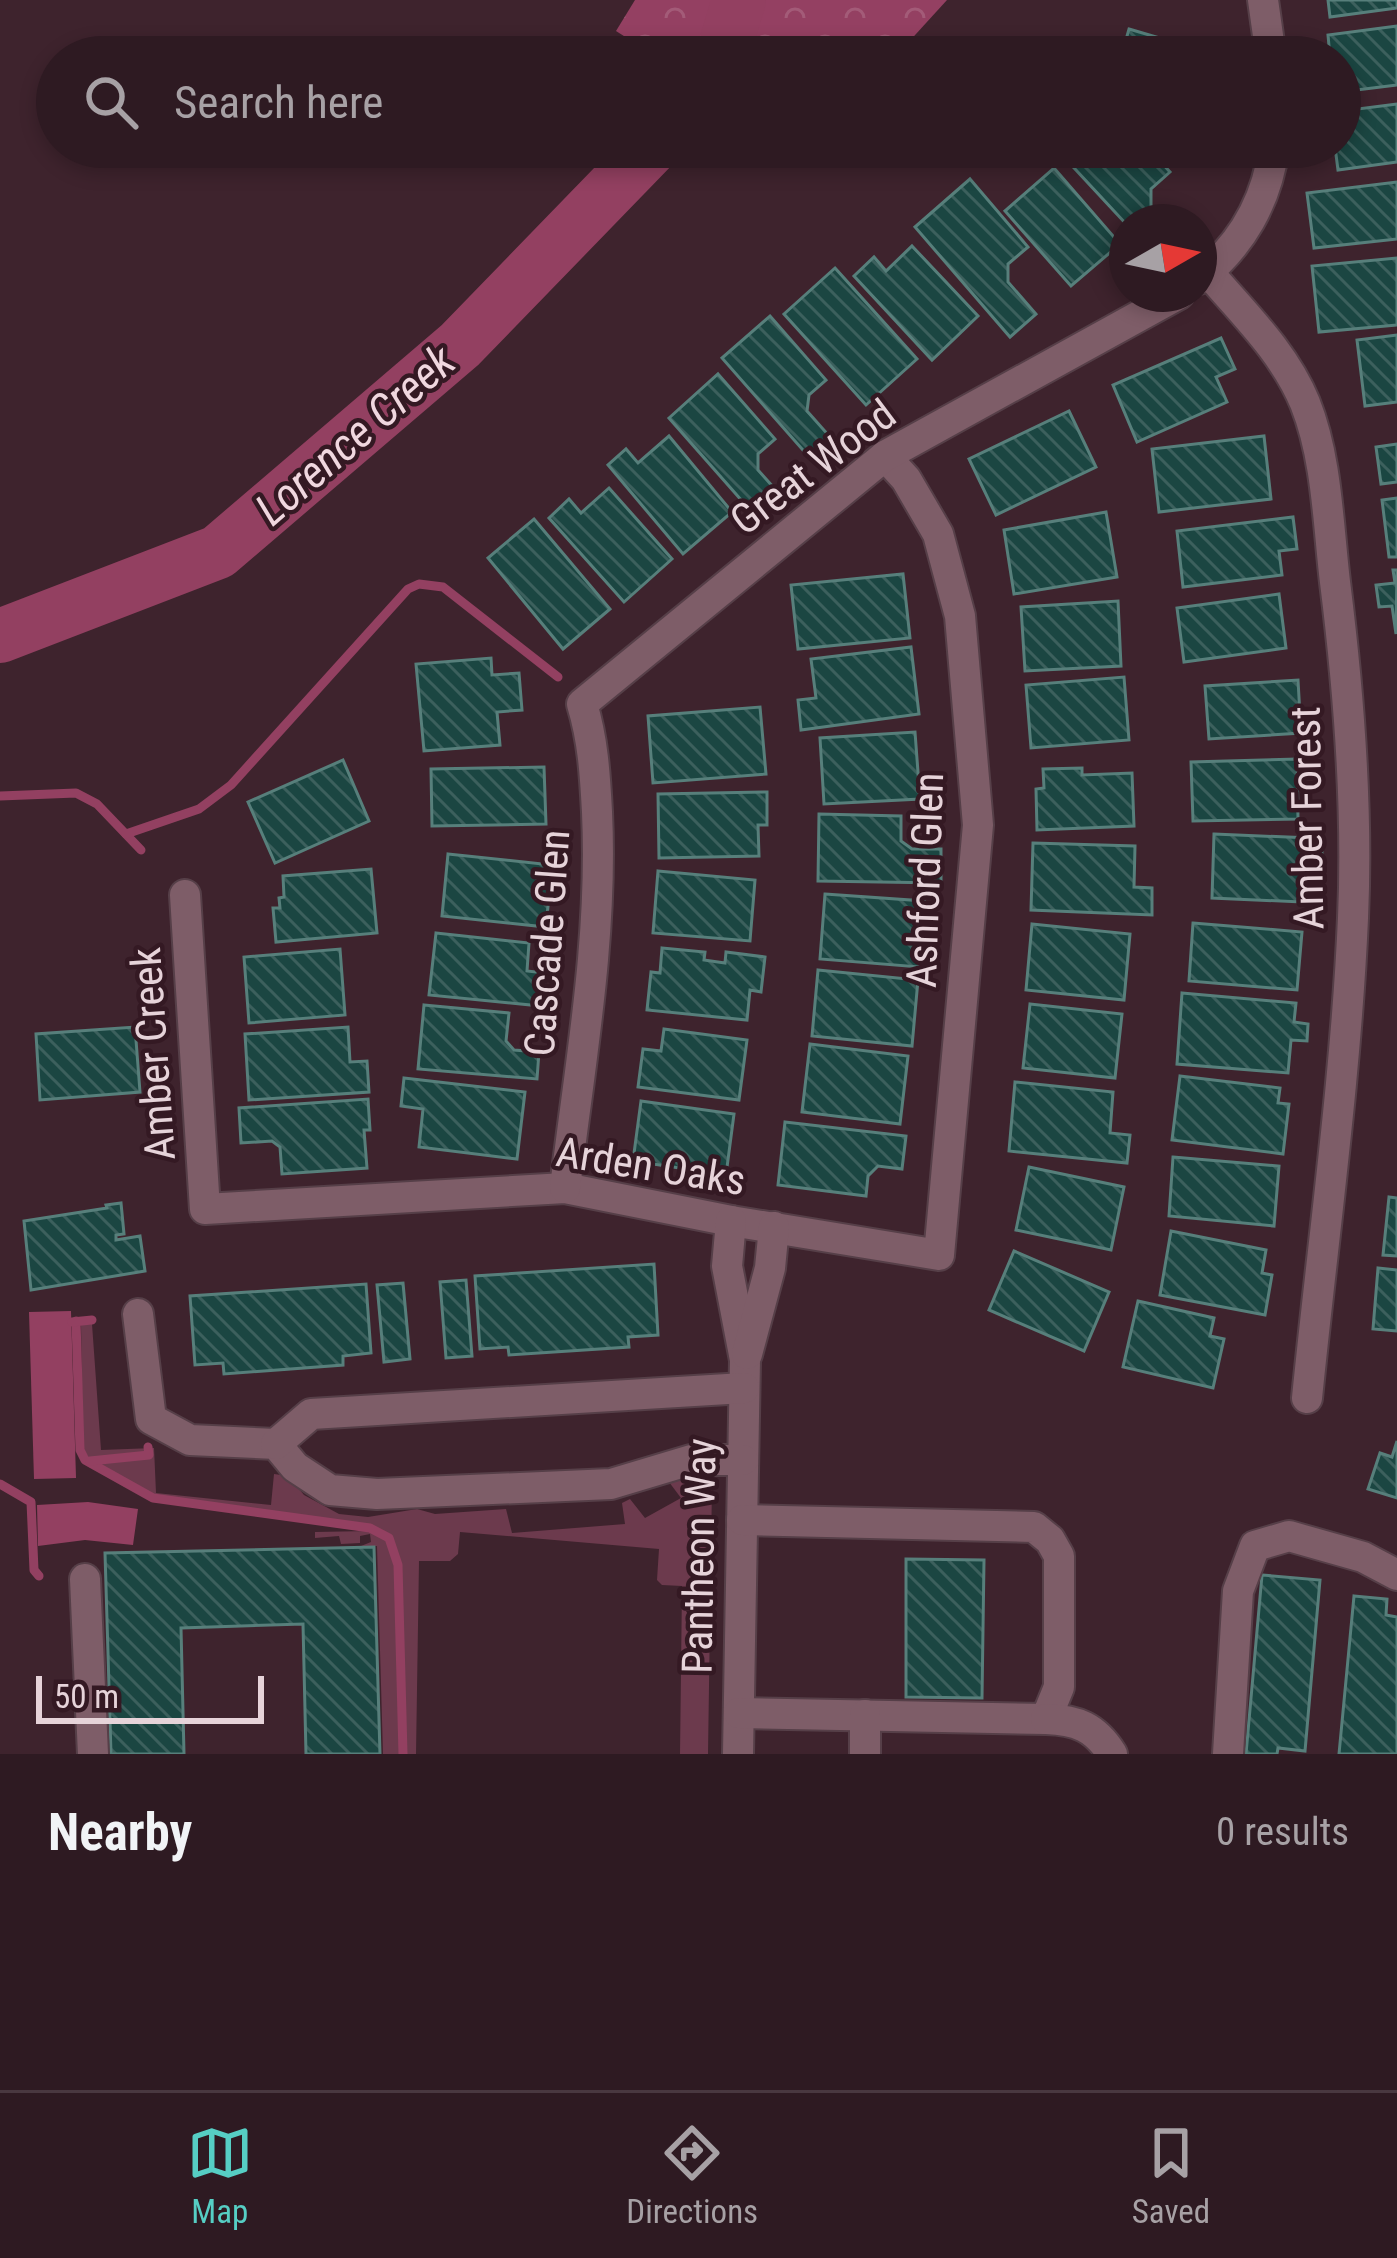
<!DOCTYPE html>
<style>
:root{--surface:#2e1a22;--page:#3a272f;--text:#f1f3f6;--muted:#a7a1a5;--line:#493840;--accent:#56cec4}
body{margin:0;font-family:"Roboto Condensed",sans-serif;background:var(--page);color:var(--text)}
.compass{position:absolute;left:1109px;top:204px;width:108px;height:108px;border-radius:50%;background:var(--surface);box-shadow:0 6px 18px #0003;rotate:81deg}
.scale{position:absolute;left:36px;bottom:30px;width:228px;box-sizing:border-box;padding-left:12px;border:6px solid #e6d3d9;border-top:0;font-size:33px;line-height:42px;white-space:nowrap;color:#e6d3d9;-webkit-text-stroke:9px #341923;paint-order:stroke}
.list{margin:0;padding:0;list-style:none}
h2{display:flex;justify-content:space-between;align-items:center;height:156px;margin:0;padding:0 48px;font-size:51px}
h2 small{font-size:39px;font-weight:400;color:var(--muted)}
.icon{flex:none;width:66px;height:66px;fill:none;stroke:currentColor;stroke-width:2;stroke-linecap:round;stroke-linejoin:round}
.map{position:relative;flex:none;width:1397px;height:1754px;overflow:hidden}
.search{position:absolute;background:var(--surface);box-shadow:0 6px 18px #0003;left:36px;right:36px;top:36px;height:132px;display:flex;align-items:center;gap:30px;box-sizing:border-box;padding:0 42px;border-radius:66px;color:var(--muted);font-size:45px}
.sheet{height:336px;background:var(--surface)}
nav{display:flex;justify-content:space-around;align-items:center;box-sizing:border-box;height:168px;border-top:3px solid var(--line);background:var(--surface);font-size:33px;color:var(--muted)}
nav a{display:grid;justify-items:center;gap:6px}
nav .on{color:var(--accent)}
.map>svg:first-child{display:block}
</style>
<div class="map">
<svg width="1397" height="1754" viewBox="0 0 1397 1754">
<defs>
<pattern id="forest-crowns" width="20" height="18" patternUnits="userSpaceOnUse" patternTransform="scale(3)"><rect width="20" height="18" fill="#944062"/><path d="M2 6a3 3 0 1 1 6 0M12 15a3 3 0 1 1 6 0" fill="none" stroke="#a35b78"/></pattern>
<pattern id="building-back-hatch" width="6" height="6" patternUnits="userSpaceOnUse" patternTransform="scale(3)"><rect width="6" height="6" fill="#1b4642"/><path d="M-1 5l2 2M0 0l6 6M5-1l2 2" fill="none" stroke="#3c605d"/></pattern>
</defs>
<rect width="100%" height="100%" fill="#3e232d"/>
<g fill="#6c3a4d">
<path d="M92 1324 101 1450 154 1448 156 1493 271 1505 274 1474 288 1476 304 1495 339 1514 368 1517 417 1509 435 1514 506 1509 512 1533 625 1524 622 1503 630 1499 645 1518 681 1498 669 1482 670 1476 702 1474 712 1485 708 1754H680L682 1586 662 1585 657 1580 659 1549 460 1532 458 1554 450 1561H419L416 1754H405L400 1563C396 1542 391 1532 370 1525L153 1495 90 1460 83 1449 81 1325Z"/>
<path d="M369 1531 386 1539 396 1567 401 1754H383L377 1546H361L371 1542 370 1534 360 1536V1543L341 1544 339 1536 315 1538V1532Z"/>
</g>
<path fill="url(#forest-crowns)" d="M635 0H947L895 57H657L616 31Z"/>
<g fill="#934061">
<path d="M71 1311 76 1478 34 1479 29 1312Z"/>
<path d="M88 1502 138 1509 133 1545 85 1540 38 1546 37 1505Z"/>
</g>
<g fill="none" stroke-linecap="round" stroke-linejoin="round">
<g stroke="#934061" stroke-width="9">
<path d="M0 796 76 793 97 804 141 850"/>
<path d="M126 834 199 809 231 785 408 589 419 584 443 587 558 677"/>
<path d="M76 1321 80 1450 85 1460 153 1498 370 1528 389 1538 398 1565 403 1754"/>
<path d="M72 1322 92 1320"/>
<path d="M90 1461 149 1455 148 1447"/>
<path d="M0 1484 31 1502 34 1570 39 1576"/>
</g>
<g stroke="#934061" stroke-width="54">
<path d="M722 57 739 0"/>
<path d="M0 636 218 552 460 345 652 147"/>
</g>
</g>
<g fill="url(#building-back-hatch)" stroke="#577f7b" stroke-width="3">
<path d="M1328 0H1397V8L1330 17Z"/>
<path d="M1397 26V85L1340 92V57H1330L1328 35Z"/>
<path d="M1129 29 1224 57H1121Z"/>
<path d="M1397 104V162L1338 170 1335 147H1340V136L1346 135 1342 111Z"/>
<path d="M1073 147H1147L1170 172 1151 189V206L1165 222H1127V225L1063 156Z"/>
<path d="M1054 168 1120 244 1071 286 1005 211Z"/>
<path d="M970 179 1028 247 1008 264V282L1036 314 1010 337 915 227Z"/>
<path d="M1397 182V239L1314 248 1307 193Z"/>
<path d="M912 246 978 316 932 360 854 276 874 257 886 271Z"/>
<path d="M1397 258V325L1319 332 1312 266Z"/>
<path d="M835 268 917 359 866 405 784 314Z"/>
<path d="M770 316 826 380 809 395 807 411 831 438 809 457 722 358Z"/>
<path d="M1397 335V402L1365 406 1357 340Z"/>
<path d="M1221 338 1235 369 1216 377 1227 402 1137 442 1113 385Z"/>
<path d="M718 374 775 439 758 454V470L774 488 750 510 669 418Z"/>
<path d="M1069 411 1096 467 996 515 969 459Z"/>
<path d="M669 436 732 512 683 554 608 465 626 449 638 463Z"/>
<path d="M1264 436 1271 499 1159 512 1152 449Z"/>
<path d="M1397 444V482L1381 484 1376 447Z"/>
<path d="M609 488 672 559 624 602 549 518 569 499 581 513Z"/>
<path d="M1397 498V557H1389L1382 500Z"/>
<path d="M1106 512 1117 577 1014 594 1004 530Z"/>
<path d="M1293 517 1297 549 1279 551 1282 575 1183 587 1177 531Z"/>
<path d="M534 519 610 609 563 649 488 558Z"/>
<path d="M1393 570H1397L1396 634 1392 606 1379 607 1376 585 1395 583Z"/>
<path d="M903 574 910 638 798 649 791 585Z"/>
<path d="M1279 594 1286 648 1184 662 1177 608Z"/>
<path d="M1118 601 1121 666 1025 671 1021 607Z"/>
<path d="M911 647 919 714 801 730 798 700 816 698 811 659Z"/>
<path d="M491 658 492 675 519 673 522 710 497 712 500 745 424 751 416 664Z"/>
<path d="M1124 677 1129 740 1031 748 1026 685Z"/>
<path d="M1298 680 1301 733 1209 739 1205 686Z"/>
<path d="M760 707 766 774 653 783 648 716Z"/>
<path d="M915 732 920 799 824 804 820 738Z"/>
<path d="M1297 759 1298 819 1193 821 1191 762Z"/>
<path d="M343 760 369 821 275 863 248 802Z"/>
<path d="M544 767 546 824 432 826 431 769Z"/>
<path d="M1082 768V775L1132 773 1134 826 1037 830 1036 789 1044 788 1043 769Z"/>
<path d="M767 792V825H758L759 856 659 858 658 794Z"/>
<path d="M819 814 901 816V841L912 849H941V883L818 881Z"/>
<path d="M1214 834 1310 838V850H1322L1321 872 1302 871 1301 902 1212 898Z"/>
<path d="M1033 843 1135 846 1134 887 1152 888V915L1031 910Z"/>
<path d="M448 854 552 865 546 927 442 916Z"/>
<path d="M371 869 377 933 276 942 273 908H280L279 898 284 897 283 876Z"/>
<path d="M658 871 755 880 750 941 653 933Z"/>
<path d="M825 894 924 901 919 967 820 959Z"/>
<path d="M1193 923 1302 932 1297 990 1189 981Z"/>
<path d="M1032 924 1130 934 1124 1000 1026 990Z"/>
<path d="M436 933 529 943 527 971 545 973 541 1006 429 995Z"/>
<path d="M662 948 705 952 704 960 725 963 726 952 765 957 761 992 750 990 747 1020 647 1010 651 972 660 973Z"/>
<path d="M340 949 345 1015 249 1023 244 957Z"/>
<path d="M818 970 918 980 912 1046 812 1036Z"/>
<path d="M1182 993 1296 1003 1294 1022 1308 1024 1307 1041 1291 1040 1288 1073 1177 1064Z"/>
<path d="M1030 1004 1122 1014 1115 1078 1023 1068Z"/>
<path d="M424 1005 509 1013 506 1041 514 1050 539 1052 537 1079 418 1069Z"/>
<path d="M135 1027 140 1092 40 1100 36 1034Z"/>
<path d="M348 1027 350 1062 367 1061 369 1092 249 1100 245 1034Z"/>
<path d="M664 1029 747 1040 739 1100 638 1087 643 1049 661 1051Z"/>
<path d="M810 1044 908 1056 900 1124 802 1112Z"/>
<path d="M1180 1076 1280 1088 1278 1103 1289 1104 1283 1154 1172 1140Z"/>
<path d="M404 1078 525 1092 517 1159 419 1147 423 1109 401 1106Z"/>
<path d="M1015 1082 1113 1092 1110 1133 1130 1135 1127 1163 1009 1151Z"/>
<path d="M368 1099 370 1130H364L367 1168 282 1174 280 1147 272 1141 241 1143 239 1108Z"/>
<path d="M641 1101 734 1114 726 1175 633 1161Z"/>
<path d="M785 1122 906 1136 902 1169 878 1166 868 1176 866 1196 778 1185Z"/>
<path d="M1173 1157 1279 1166 1274 1226 1169 1216Z"/>
<path d="M1029 1167 1124 1187 1111 1250 1016 1230Z"/>
<path d="M1389 1197 1397 1198V1256L1383 1255Z"/>
<path d="M121 1203 124 1234 116 1235V1240L140 1236 145 1271 31 1290 24 1221 107 1208 106 1205Z"/>
<path d="M1171 1231 1266 1250 1262 1273 1272 1275 1265 1315 1160 1295Z"/>
<path d="M1014 1251 1109 1292 1084 1351 989 1310Z"/>
<path d="M654 1264 658 1335 628 1337 629 1347 509 1355 508 1347 480 1349 475 1276Z"/>
<path d="M1378 1268 1397 1270V1331L1373 1329Z"/>
<path d="M466 1280 472 1356 446 1358 440 1282Z"/>
<path d="M403 1283 410 1359 384 1362 377 1285Z"/>
<path d="M366 1284 371 1353 343 1356V1365L224 1374 223 1363 195 1365 190 1296Z"/>
<path d="M1138 1301 1214 1318 1210 1336 1224 1339 1213 1388 1123 1367Z"/>
<path d="M1397 1441V1498L1368 1489 1380 1453 1392 1457Z"/>
<path d="M374 1547 380 1754H306L303 1624 181 1628 184 1754H111L105 1553Z"/>
<path d="M906 1559 984 1560 982 1698 906 1697Z"/>
<path d="M1262 1575 1320 1580 1305 1751 1278 1748 1277 1754H1246Z"/>
<path d="M1354 1596 1387 1599 1386 1615 1397 1617V1754H1339Z"/>
</g>
<g fill="none" stroke-linecap="round" stroke-linejoin="round">
<defs>
<g id="minor">
<path d="M1263 0 1271 57"/>
<path d="M1208 272C1243 313 1284 352 1305 403 1327 458 1328 523 1335 582 1349 693 1358 806 1353 918 1346 1078 1323 1239 1307 1398"/>
<path d="M1199 279C1241 246 1267 201 1274 147"/>
<path d="M185 895 205 1209 565 1188 731 1221 939 1255 978 825 960 616 938 534 906 479 885 456"/>
<path d="M565 1188C580 1062 603 940 597 812 595 774 593 740 582 704L885 456 1179 294"/>
<path d="M731 1221 727 1266 745 1360 738 1754"/>
<path d="M138 1314 151 1419 190 1440 276 1444 295 1467 330 1490 377 1494 611 1484 691 1460H743"/>
<path d="M747 1354 770 1268 774 1227"/>
<path d="M276 1444 311 1414 744 1388"/>
<path d="M85 1579 93 1754"/>
<path d="M739 1713 1046 1719 1059 1687V1556L1050 1540 1034 1527 742 1520"/>
<path d="M1046 1719C1077 1720 1095 1727 1112 1754"/>
<path d="M865 1754V1715"/>
<path d="M1228 1754 1238 1591 1255 1546 1289 1536 1363 1557 1397 1575"/>
</g>
</defs>
<use href="#minor" stroke="#563f48" stroke-width="34"/>
<use href="#minor" stroke="#7e5d68" stroke-width="30"/>
</g>
<g text-anchor="middle" dominant-baseline="central" stroke-width="9" stroke-linejoin="round" paint-order="stroke">
<g font-size="42" fill="#e6d3d9" stroke="#341923">
<text transform="translate(813 467) rotate(-37)">Great Wood</text>
<text transform="translate(1307 818) rotate(-91)">Amber Forest</text>
<text transform="translate(925 880) rotate(-88)">Ashford Glen</text>
<text transform="translate(547 943) rotate(-86)">Cascade Glen</text>
<text transform="translate(153 1054) rotate(-94)">Amber Creek</text>
<text transform="translate(651 1166) rotate(9)">Arden Oaks</text>
<text transform="translate(699 1556) rotate(-89)">Pantheon Way</text>
</g>
<g font-size="45" font-style="italic" fill="#f0d7df" stroke="#341923">
<text transform="translate(355 435) rotate(-41)">Lorence Creek</text>
</g>
</g>
</svg>
<svg class="compass" viewBox="-18 -18 36 36"><path d="M0-13l5 13h-10z" fill="#e53935"/><path d="M0 13l5-13h-10z" fill="#a7a1a5"/></svg>
<div class="scale">50 m</div>
<div class="search"><svg class="icon" aria-label="search" viewBox="0 0 24 24"><circle cx="10" cy="10" r="6"/><path d="M15 15l6 6"/></svg>Search here</div>
</div>
<section class="sheet">
<h2>Nearby<small>0 results</small></h2>
<ul class="list">
</ul>
</section>
<nav>
<a class="on"><svg class="icon" aria-label="map" viewBox="0 0 24 24"><path d="M3 6l6-2 6 2 6-2v14l-6 2-6-2-6 2zM9 4v14M15 6v14"/></svg>Map</a>
<a><svg class="icon" aria-label="directions" viewBox="0 0 24 24"><path d="M12 3l9 9-9 9-9-9zM9 14v-3h6M13 9l2 2-2 2"/></svg>Directions</a>
<a><svg class="icon" aria-label="saved" viewBox="0 0 24 24"><path d="M7 4h10v16l-5-4-5 4z"/></svg>Saved</a>
</nav>
